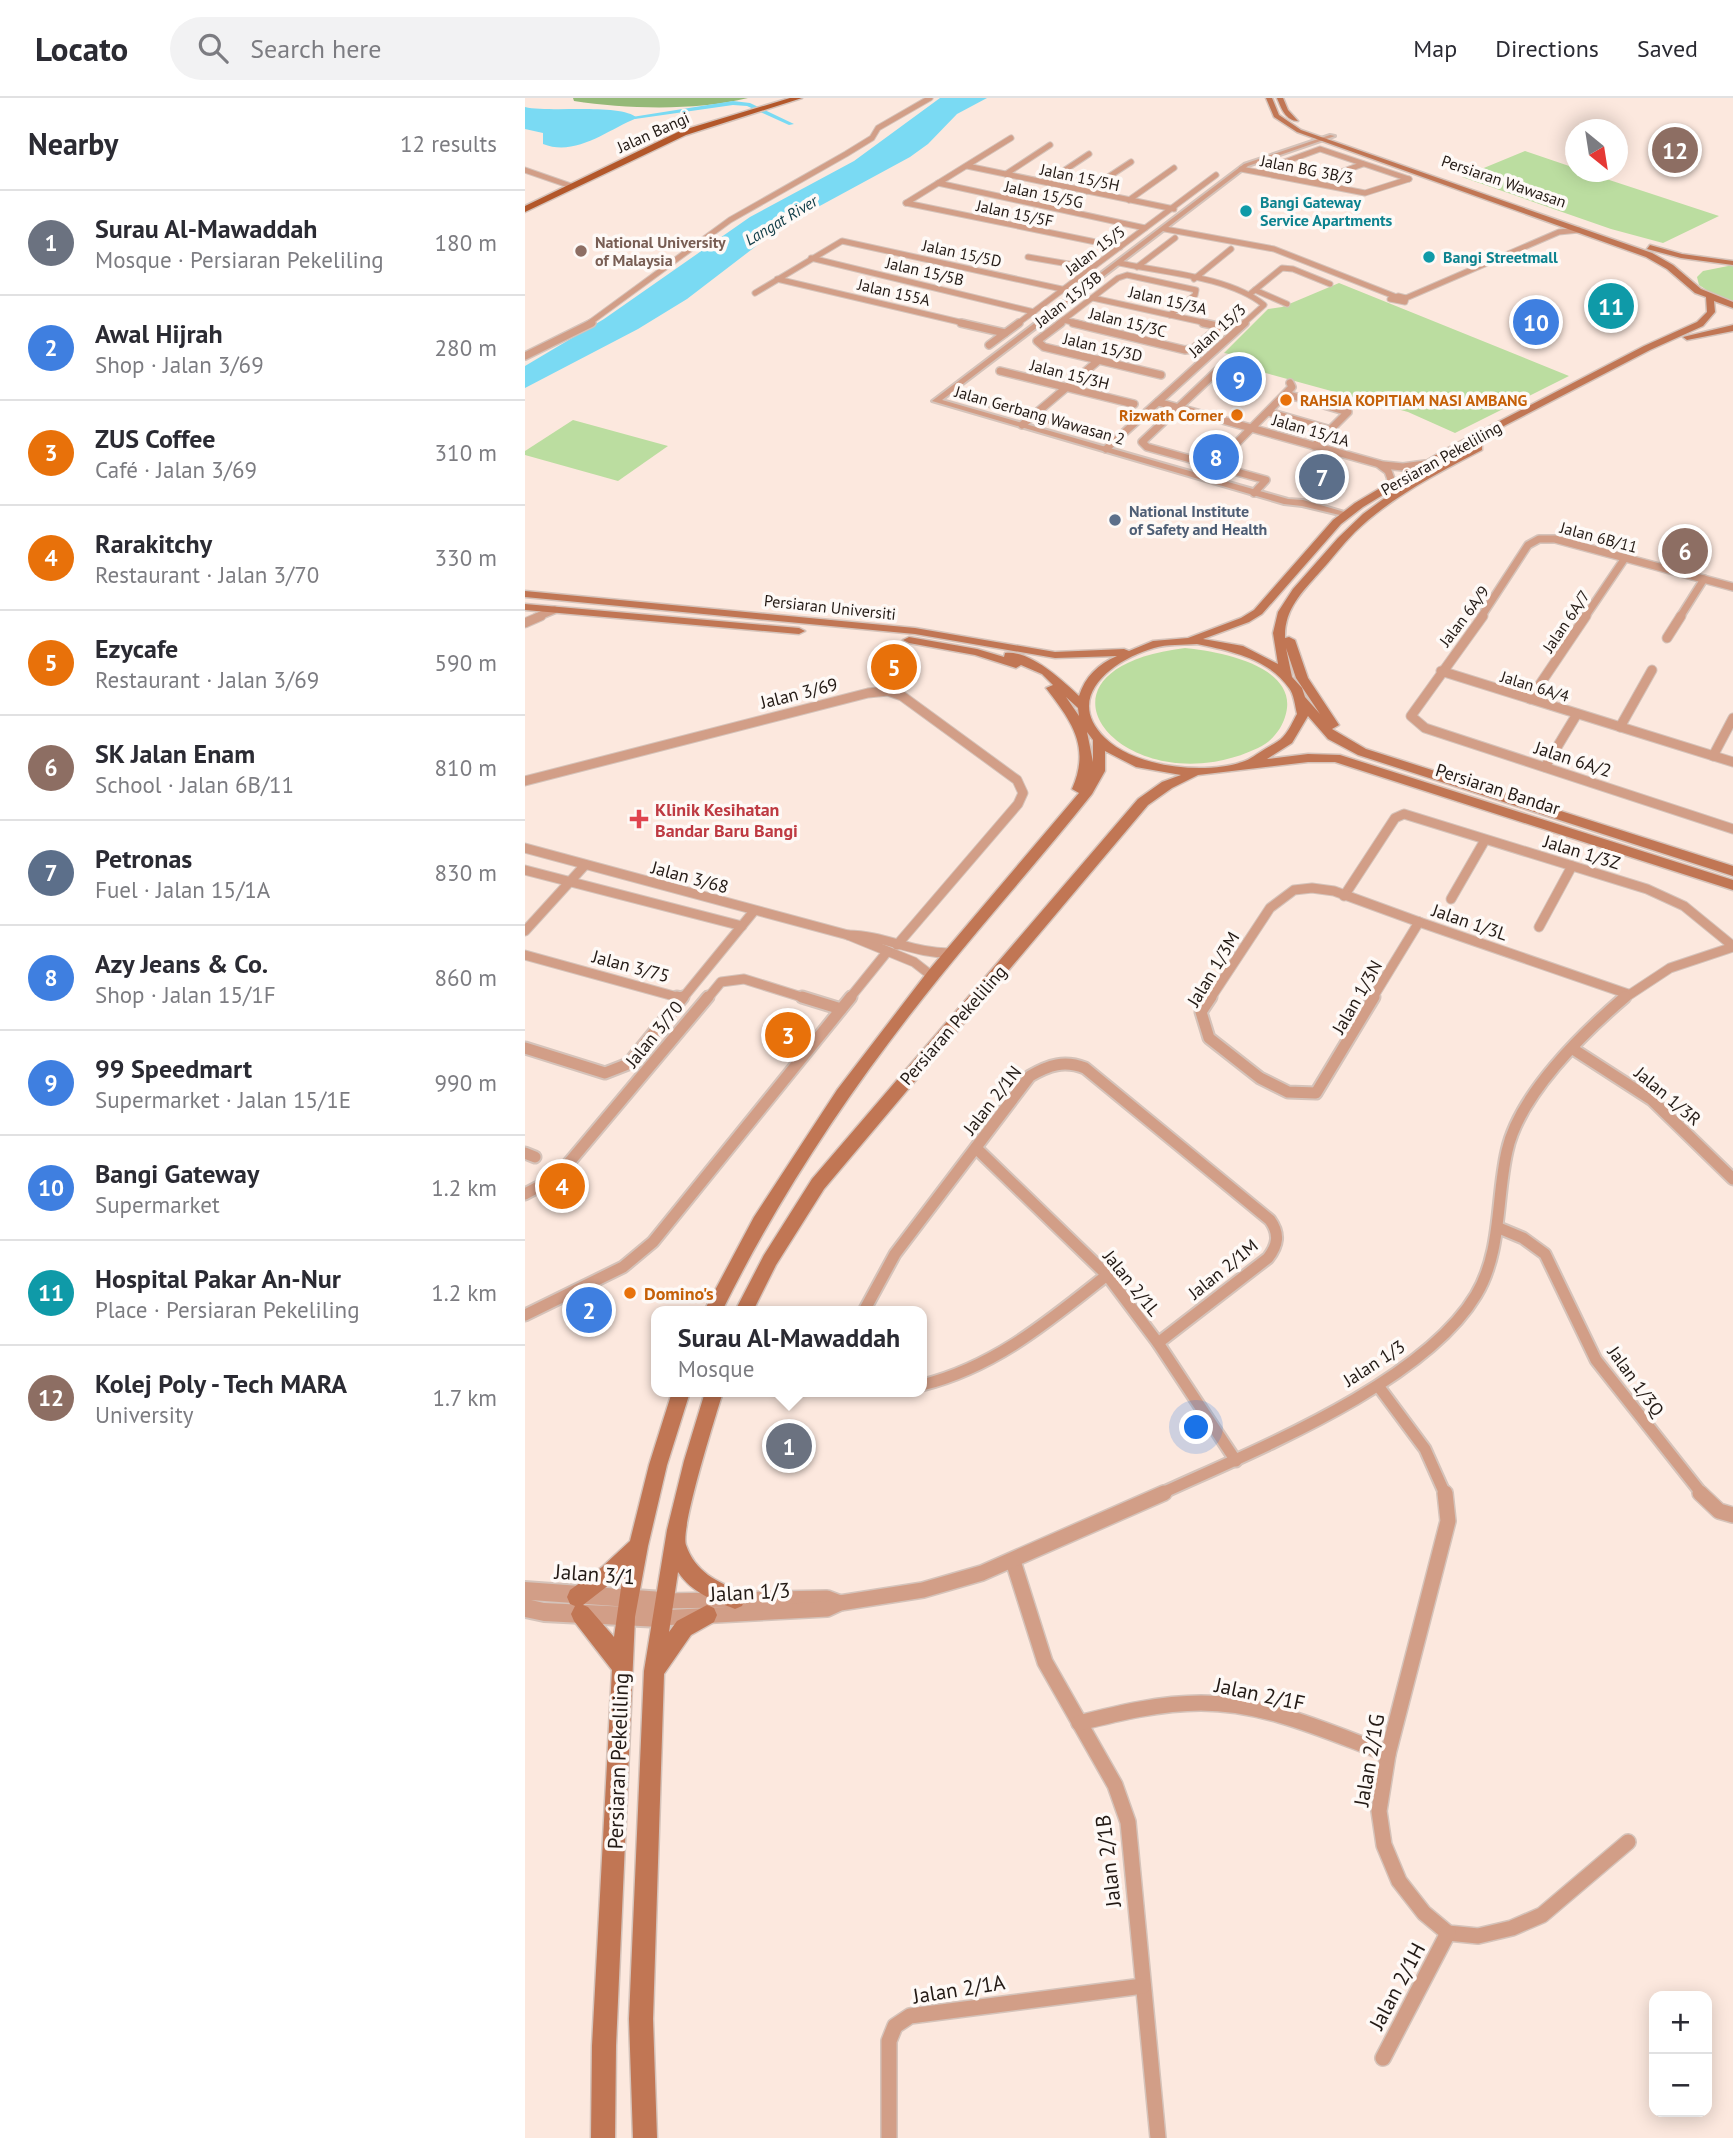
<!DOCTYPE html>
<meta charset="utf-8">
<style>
:root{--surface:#fff;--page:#f2f2f3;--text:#2b2b33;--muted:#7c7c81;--line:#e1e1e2;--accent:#0f766e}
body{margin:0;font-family:"PT Sans",sans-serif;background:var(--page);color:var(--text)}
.controls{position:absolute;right:21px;bottom:21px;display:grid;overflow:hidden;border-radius:14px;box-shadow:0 4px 18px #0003}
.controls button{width:63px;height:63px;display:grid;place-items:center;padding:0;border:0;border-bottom:2px solid var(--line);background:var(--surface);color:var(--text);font:35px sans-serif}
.compass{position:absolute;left:1040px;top:21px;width:63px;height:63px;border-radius:50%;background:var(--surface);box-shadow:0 4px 18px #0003;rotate:150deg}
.you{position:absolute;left:672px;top:1330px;width:24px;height:24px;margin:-18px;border:5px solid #fff;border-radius:50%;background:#1a73e8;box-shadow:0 0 0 10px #1a73e833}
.badge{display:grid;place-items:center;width:46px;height:46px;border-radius:50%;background:var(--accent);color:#fff;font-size:23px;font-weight:700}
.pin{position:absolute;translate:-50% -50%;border:4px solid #fff;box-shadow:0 2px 7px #0006}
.popup{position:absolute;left:126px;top:1208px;width:276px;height:91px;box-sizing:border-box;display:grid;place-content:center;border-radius:14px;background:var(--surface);filter:drop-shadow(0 2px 5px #0005);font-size:23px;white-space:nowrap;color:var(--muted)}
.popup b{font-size:26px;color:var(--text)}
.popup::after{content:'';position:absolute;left:50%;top:100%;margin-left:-14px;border:14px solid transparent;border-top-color:var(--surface)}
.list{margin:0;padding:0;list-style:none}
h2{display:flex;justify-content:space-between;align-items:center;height:91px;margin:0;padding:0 28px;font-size:30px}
h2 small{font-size:23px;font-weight:400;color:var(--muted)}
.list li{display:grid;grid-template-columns:46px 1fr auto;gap:21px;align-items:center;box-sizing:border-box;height:105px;padding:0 28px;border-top:2px solid var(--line)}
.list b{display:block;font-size:26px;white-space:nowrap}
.list p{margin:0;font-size:23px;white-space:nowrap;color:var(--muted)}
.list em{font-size:23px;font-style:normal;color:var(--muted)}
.icon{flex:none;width:38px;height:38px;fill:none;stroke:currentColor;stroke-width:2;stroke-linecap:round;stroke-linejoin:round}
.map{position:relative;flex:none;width:1208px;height:2040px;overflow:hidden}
header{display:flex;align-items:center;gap:42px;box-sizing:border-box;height:98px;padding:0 35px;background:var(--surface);border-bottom:2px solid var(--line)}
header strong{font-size:33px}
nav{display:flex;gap:38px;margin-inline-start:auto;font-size:24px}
.search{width:490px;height:63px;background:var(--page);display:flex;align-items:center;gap:18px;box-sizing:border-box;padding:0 24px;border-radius:38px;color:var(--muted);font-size:26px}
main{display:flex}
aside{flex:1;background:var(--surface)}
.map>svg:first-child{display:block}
</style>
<header>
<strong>Locato</strong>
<div class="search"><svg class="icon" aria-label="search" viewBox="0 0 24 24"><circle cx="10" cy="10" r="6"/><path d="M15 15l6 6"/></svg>Search here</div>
<nav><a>Map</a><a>Directions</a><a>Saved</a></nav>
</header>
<main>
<aside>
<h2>Nearby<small>12 results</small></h2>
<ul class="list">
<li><span class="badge" style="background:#6b7280">1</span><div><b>Surau Al-Mawaddah</b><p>Mosque · Persiaran Pekeliling</p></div><em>180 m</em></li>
<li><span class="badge" style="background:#3f7fe0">2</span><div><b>Awal Hijrah</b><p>Shop · Jalan 3/69</p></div><em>280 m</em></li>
<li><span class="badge" style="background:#e8710a">3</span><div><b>ZUS Coffee</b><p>Café · Jalan 3/69</p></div><em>310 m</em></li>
<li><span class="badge" style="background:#e8710a">4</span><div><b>Rarakitchy</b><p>Restaurant · Jalan 3/70</p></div><em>330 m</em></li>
<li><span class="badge" style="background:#e8710a">5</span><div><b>Ezycafe</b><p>Restaurant · Jalan 3/69</p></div><em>590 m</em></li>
<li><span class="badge" style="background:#8d6e63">6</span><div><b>SK Jalan Enam</b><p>School · Jalan 6B/11</p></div><em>810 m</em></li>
<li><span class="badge" style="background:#5c6f8a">7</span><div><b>Petronas</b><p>Fuel · Jalan 15/1A</p></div><em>830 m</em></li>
<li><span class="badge" style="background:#3f7fe0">8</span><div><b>Azy Jeans &amp; Co.</b><p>Shop · Jalan 15/1F</p></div><em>860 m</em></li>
<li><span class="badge" style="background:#3f7fe0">9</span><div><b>99 Speedmart</b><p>Supermarket · Jalan 15/1E</p></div><em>990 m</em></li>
<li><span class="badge" style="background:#3f7fe0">10</span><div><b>Bangi Gateway</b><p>Supermarket</p></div><em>1.2 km</em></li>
<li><span class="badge" style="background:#0f9aa8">11</span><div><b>Hospital Pakar An-Nur</b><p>Place · Persiaran Pekeliling</p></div><em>1.2 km</em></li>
<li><span class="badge" style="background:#8d6e63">12</span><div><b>Kolej Poly - Tech MARA</b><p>University</p></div><em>1.7 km</em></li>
</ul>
</aside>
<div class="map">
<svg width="1208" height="2040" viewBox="0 0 1208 2040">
<rect width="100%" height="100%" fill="#fce8de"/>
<g fill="#bbdda0">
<path d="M1000 53 1050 70V74H1060L1194 118 1138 145 1086 131 937 79Z"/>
<path d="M1208 167V203L1186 195 1174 187 1172 179 1178 173Z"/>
<path d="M814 185 1044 278 930 335 883 314 708 266 715 258 699 255 743 211 757 209Z"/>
<path d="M48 322 143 348 93 383 0 357V353Z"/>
<path d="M660 550C693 553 777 568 760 619 756 632 746 644 733 650 602 712 482 572 660 550Z"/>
</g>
<path fill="#95b978" d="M48 0H223C170 13 103 11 49 3Z"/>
<g fill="#7adaf3">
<path d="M415 0H462L432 16 403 46 385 59 256 129 162 201 113 231 0 290V268L79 221 225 119 329 63Z"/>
<path d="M0 9C25 15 96 5 112 20 82 32 51 59 18 46V35L0 31Z"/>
</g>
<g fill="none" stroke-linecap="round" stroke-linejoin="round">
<path fill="#7adaf3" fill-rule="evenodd" d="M208 3 225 5 269 26 264 27 222 8 208 7 110 21 107 19Z"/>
<defs>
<g id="minor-far4">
<path d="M442 68 649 111"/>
<path d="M716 71 840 95 884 81"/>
<path d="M0 72 46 88"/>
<path d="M735 73 795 51 884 81"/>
<path d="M481 76 525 47"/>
<path d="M522 84 564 56"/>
<path d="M789 84 838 66"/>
<path d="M413 85 620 130"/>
<path d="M562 93 606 64"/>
<path d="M604 102 649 70"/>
<path d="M381 105 595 149"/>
<path d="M381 105 486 40"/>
<path d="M640 131 749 151 869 198"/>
<path d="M503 159 567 170"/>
<path d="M286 160 509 214"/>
<path d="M594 165C637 174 705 179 739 207L718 226"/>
<path d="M612 169 650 140"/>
<path d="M252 181 443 226"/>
<path d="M669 181 706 151"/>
<path d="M730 192 762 206"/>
<path d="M230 195 317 143 555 195"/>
<path d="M725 196 757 170 768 171 805 186"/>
<path d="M873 198 881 200 880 204 865 201Z"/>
<path d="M568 200 686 226"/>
<path d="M881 200 1034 134 1054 132"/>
<path d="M538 222 556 226"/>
<path d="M63 226 205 122 321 56 347 40 353 30 405 0"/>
<path d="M492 226 691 77"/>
<path d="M533 226 593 180 602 177 671 192 670 197 645 217"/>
</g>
<g id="minor-far3">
<path d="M436 225 480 235"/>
<path d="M536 225 512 243 519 249 636 277"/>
<path d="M548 225 660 252 668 251 696 228"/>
<path d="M678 225 698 229"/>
<path d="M464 247 494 225"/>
<path d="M0 258 67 225"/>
<path d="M703 271 692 273 617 344 622 349 741 382 729 395"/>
<path d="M475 273 609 306"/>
<path d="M761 296 823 314 789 348"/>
<path d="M441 299 576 335"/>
<path d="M633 304 858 367 878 369 900 366"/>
<path d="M743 314 806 332"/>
<path d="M497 327 574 262"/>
<path d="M581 351 720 225"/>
<path d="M855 367 863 373 866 381 862 390"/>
<path d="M689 368 767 289 765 285"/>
<path d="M12 519 29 512"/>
<path d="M956 519 1003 447 1014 441H1030L1208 489"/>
<path d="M1060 519 1100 460"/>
<path d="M1155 519 1179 481"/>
</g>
<g id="minor-far2">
<path d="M958 518 886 618 900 630 1208 731"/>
<path d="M0 525 16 518"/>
<path d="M1142 540 1156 518"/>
<path d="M916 573 1208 664"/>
<path d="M1005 601 1061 518"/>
<path d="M1095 629 1127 572"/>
<path d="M1188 658 1208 620"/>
<path d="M1020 669 1052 616"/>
<path d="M0 683 343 595 363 593 377 598 492 682 498 695 493 706 372 847"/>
<path d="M0 750 323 837 389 864 407 878"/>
<path d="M0 772 217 828"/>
<path d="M819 798 870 720 879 716 1122 791 1159 808 1208 848"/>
<path d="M926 801 960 742"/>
<path d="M894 824 1103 896"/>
<path d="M1014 829 1047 768"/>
<path d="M0 833 60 767"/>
<path d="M323 837C359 837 390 856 426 855"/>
<path d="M0 857 156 900"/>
<path d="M157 901 229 813"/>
<path d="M182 901 196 884 219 881 283 901"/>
<path d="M324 901 362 854"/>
<path d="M685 901 745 810 769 792 787 790 809 793 894 824"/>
<path d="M847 901 894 824"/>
<path d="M1098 901 1145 870 1208 849"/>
</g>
<g id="minor-far1">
<path d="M152 899 156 900"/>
<path d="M277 899 316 911"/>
<path d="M686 899 676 914 684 940 735 980 763 994 791 995 849 899"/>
<path d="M0 950 80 975 103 966 158 899"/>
<path d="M1048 951 1127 1002 1208 1081"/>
<path d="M451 1050 582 1177 633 1245 711 1363"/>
<path d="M0 1055 10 1059"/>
<path d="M0 1096 32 1079 183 899"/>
<path d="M974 1130 998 1140 1020 1156 1071 1262 1177 1396"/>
<path d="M339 1213 370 1156 505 978C524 967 539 962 560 970L745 1122C755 1136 753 1147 743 1160L633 1245"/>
<path d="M0 1217 98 1169 128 1144 326 899"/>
<path d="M397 1287C470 1269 524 1223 582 1177"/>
<path d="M854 1289 900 1351 920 1396"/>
<path d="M635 1396C728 1353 898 1286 951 1197 977 1154 971 1101 982 1053 994 997 1058 935 1100 899"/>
</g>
<g id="minor">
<path d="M920 1395 923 1423 863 1656 854 1713 859 1747 874 1783 899 1815 923 1835 953 1838 987 1830 1017 1817 1103 1744"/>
<path d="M1175 1395 1194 1413 1208 1417"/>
<path d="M488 1463 520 1564 590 1687 603 1724 633 2040"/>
<path d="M138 1503 302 1500 315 1505"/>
<path d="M135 1520 302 1511 315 1505 398 1492 457 1475 639 1395"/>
<path d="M554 1625C594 1615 635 1605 676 1605 742 1605 803 1634 863 1656"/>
<path d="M858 1960 923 1835"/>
<path d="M364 2040V1943L370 1928 385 1918 618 1888"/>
</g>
<g id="tertiary">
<path d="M805 37 810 38 723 68 417 302 763 401 778 402 823 415V419L777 408 759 406 407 303 719 66Z"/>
<path d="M0 1484 138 1494 144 1497 147 1503 144 1509 137 1512 141 1514 144 1520 141 1526 135 1529 19 1523 0 1519ZM6 1502 104 1509 19 1505Z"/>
</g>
<g id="secondary">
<path d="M741 0H747L754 17 776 32 1127 155 1148 167 1176 191 1208 204V210L1189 203 1190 214 1178 228 1125 252 927 355 838 409 816 426 737 516 724 524 678 541 718 548 753 566 748 535 753 514 768 491 813 440 838 416 868 394 951 348H957V352C913 375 866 399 830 434 817 447 806 462 794 475 776 495 759 512 760 540L764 539 770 542 783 580 814 627 807 631 841 651 1208 768V778L833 657 803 641 783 618 767 645 742 661 783 656 815 657 1208 782V792L810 664H783L673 677 647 690 623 707 299 1091 251 1167 228 1213H210L239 1157 287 1081 613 701 637 684 656 677 611 669 580 653V673L567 696C517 759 464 818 414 880 330 984 256 1094 197 1213H179L229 1119 312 992 404 872 554 695 547 691C566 648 546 623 521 590L528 587 517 576 496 567 491 570 450 557 384 545 378 542 384 539 452 551 479 559 480 555C505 552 537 582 554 598 560 579 573 566 592 558L530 560 390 536 0 499V493L390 530 530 554 599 551 604 553 628 543 663 540 716 520 729 512 808 422 830 405 921 351 1119 248 1172 224 1182 214 1181 199 1170 195 1142 171 1121 159 772 34 749 19ZM672 546C705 553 743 560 764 590 769 596 770 608 772 616 768 623 764 633 758 639 754 644 746 647 740 651 733 655 725 662 717 664 679 677 609 669 580 640 537 598 590 561 629 550 642 546 658 547 672 546ZM761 550 771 580 795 616 780 599 777 590 767 579ZM541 599 553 610 554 618ZM562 634 568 642V664Z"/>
<path d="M752 0H758L763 12 773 23C761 23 756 10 752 0Z"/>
<path d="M1125 147 1157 156 1208 163V167L1156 160 1122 151Z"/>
<path d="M1208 227V233L1162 242 1158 239Z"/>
<path d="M0 506 274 530 280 533 274 536 0 512Z"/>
<path d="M147 1294H165L142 1367 123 1448 110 1519 91 1948 90 2040H66L67 1948 87 1572 49 1523 46 1516 50 1508 45 1506 42 1499 45 1492 77 1469 105 1443 124 1367ZM98 1476 89 1539 63 1509 58 1507Z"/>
<path d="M180 1294H198C191 1317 155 1430 161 1447 170 1474 192 1484 217 1494L220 1501 217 1508 210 1511C188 1502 167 1495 153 1474L144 1534 152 1523 182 1507 189 1510 192 1517 189 1524 166 1537 139 1576 128 1921 132 2040H108L104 1921 119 1573 142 1432 159 1363Z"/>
</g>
<path id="primary" d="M265 0H277L161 37 0 114V108L155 33Z"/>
</defs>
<use href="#minor-far4" stroke="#d5c3ba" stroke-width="7"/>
<use href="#minor-far3" stroke="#d5c3ba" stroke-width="10"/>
<use href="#minor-far2" stroke="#d5c3ba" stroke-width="11"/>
<use href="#minor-far1" stroke="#d5c3ba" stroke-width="15"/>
<use href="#minor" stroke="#d5c3ba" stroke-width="18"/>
<use href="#tertiary" stroke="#d5c3ba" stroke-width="4"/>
<use href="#secondary" stroke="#d5c3ba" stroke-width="3"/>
<use href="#primary" stroke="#d5c3ba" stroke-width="3"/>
<use href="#minor-far4" stroke="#d29e87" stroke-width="5"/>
<use href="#minor-far3" stroke="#d29e87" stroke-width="7"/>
<use href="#minor-far2" stroke="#d29e87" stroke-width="9"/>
<use href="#minor-far1" stroke="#d29e87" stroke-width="11"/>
<use href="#minor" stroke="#d29e87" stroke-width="15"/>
<use href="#tertiary" fill="#d29e87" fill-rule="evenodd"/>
<use href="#secondary" fill="#c17654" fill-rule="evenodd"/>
<use href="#primary" fill="#b3572a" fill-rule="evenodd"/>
</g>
<g fill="#0f9aa8" stroke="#fef9f6" stroke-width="2.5">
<circle cx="721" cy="113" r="7"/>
<circle cx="904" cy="159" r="7"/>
</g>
<circle fill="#8d6e63" stroke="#fef9f6" stroke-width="2.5" cx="56" cy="153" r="7"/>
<g fill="#e8710a" stroke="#fef9f6" stroke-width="2.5">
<circle cx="761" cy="302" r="7"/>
<circle cx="712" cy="317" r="7"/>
<circle cx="105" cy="1195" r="7"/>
</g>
<circle fill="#5c6f8a" stroke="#fef9f6" stroke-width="2.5" cx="590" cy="422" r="7"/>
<path fill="#e0444e" stroke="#fef9f6" stroke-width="2.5" d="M110.5 710.5h7v7h7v7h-7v7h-7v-7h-7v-7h7z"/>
<g text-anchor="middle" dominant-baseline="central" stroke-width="7" stroke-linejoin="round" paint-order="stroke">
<g font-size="16" fill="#231a15" stroke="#fef9f6">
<text transform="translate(128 34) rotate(-24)">Jalan Bangi</text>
<text transform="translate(782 71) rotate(11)">Jalan BG 3B/3</text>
<text transform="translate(555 79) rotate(12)">Jalan 15/5H</text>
<text transform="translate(979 83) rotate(19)">Persiaran Wawasan</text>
<text transform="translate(519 96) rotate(12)">Jalan 15/5G</text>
<text transform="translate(490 115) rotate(12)">Jalan 15/5F</text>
<text transform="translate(570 152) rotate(-37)">Jalan 15/5</text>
<text transform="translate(437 155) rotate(12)">Jalan 15/5D</text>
<text transform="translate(400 173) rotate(13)">Jalan 15/5B</text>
<text transform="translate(369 194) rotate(13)">Jalan 155A</text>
<text transform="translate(543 201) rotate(-38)">Jalan 15/3B</text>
<text transform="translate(643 202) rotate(13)">Jalan 15/3A</text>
<text transform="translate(603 224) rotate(14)">Jalan 15/3C</text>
<text transform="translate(692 232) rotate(-42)">Jalan 15/3</text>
<text transform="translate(578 249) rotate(13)">Jalan 15/3D</text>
<text transform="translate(545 276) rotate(14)">Jalan 15/3H</text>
<text transform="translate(515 317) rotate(16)">Jalan Gerbang Wawasan 2</text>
<text transform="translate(786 332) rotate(16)">Jalan 15/1A</text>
<text transform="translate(916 360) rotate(-29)">Persiaran Pekeliling</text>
<text transform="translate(1074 439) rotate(15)">Jalan 6B/11</text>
<text transform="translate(305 509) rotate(6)">Persiaran Universiti</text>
<text transform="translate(939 518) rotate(-53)">Jalan 6A/9</text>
<text transform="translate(1041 523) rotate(-56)">Jalan 6A/7</text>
<text transform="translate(1010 588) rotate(17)">Jalan 6A/4</text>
</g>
<g font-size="16" font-weight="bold" fill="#0d838f" stroke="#fef9f6" text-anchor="start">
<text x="735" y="104">Bangi Gateway<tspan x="735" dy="18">Service Apartments</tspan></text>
<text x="918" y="159">Bangi Streetmall</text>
</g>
<g font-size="16" font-style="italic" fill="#14404b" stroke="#fef9f6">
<text transform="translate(256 122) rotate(-31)">Langat River</text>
</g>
<g font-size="16" font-weight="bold" fill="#785e54" stroke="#fef9f6" text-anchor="start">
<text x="70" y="144">National University<tspan x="70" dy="18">of Malaysia</tspan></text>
</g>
<g font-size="16" font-weight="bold" fill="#c56008" stroke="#fef9f6" text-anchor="start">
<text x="775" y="302">RAHSIA KOPITIAM NASI AMBANG</text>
<text x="698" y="317" text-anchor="end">Rizwath Corner</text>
</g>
<g font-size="16" font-weight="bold" fill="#4e5e75" stroke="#fef9f6" text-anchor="start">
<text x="604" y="413">National Institute<tspan x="604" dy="18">of Safety and Health</tspan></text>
</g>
<g font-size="18" fill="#231a15" stroke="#fef9f6">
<text transform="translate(274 595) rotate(-14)">Jalan 3/69</text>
<text transform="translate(1048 661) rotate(18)">Jalan 6A/2</text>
<text transform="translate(973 691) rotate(18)">Persiaran Bandar</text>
<text transform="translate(1057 754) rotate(17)">Jalan 1/3Z</text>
<text transform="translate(165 779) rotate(15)">Jalan 3/68</text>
<text transform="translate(945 824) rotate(19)">Jalan 1/3L</text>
<text transform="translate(106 868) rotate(15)">Jalan 3/75</text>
<text transform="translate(688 871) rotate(-59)">Jalan 1/3M</text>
<text transform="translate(832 899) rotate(-60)">Jalan 1/3N</text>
<text transform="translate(428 927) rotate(-49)">Persiaran Pekeliling</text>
<text transform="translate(129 936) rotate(-51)">Jalan 3/70</text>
<text transform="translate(1143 998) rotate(40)">Jalan 1/3R</text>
<text transform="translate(467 1002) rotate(-52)">Jalan 2/1N</text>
<text transform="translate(698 1171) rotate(-39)">Jalan 2/1M</text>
<text transform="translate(607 1185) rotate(51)">Jalan 2/1L</text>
<text transform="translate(849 1265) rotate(-33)">Jalan 1/3</text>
<text transform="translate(1111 1283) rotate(54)">Jalan 1/3Q</text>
</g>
<g font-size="18" font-weight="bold" fill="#be3a42" stroke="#fef9f6" text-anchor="start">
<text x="130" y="711">Klinik Kesihatan<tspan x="130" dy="21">Bandar Baru Bangi</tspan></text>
</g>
<g font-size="18" font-weight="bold" fill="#c56008" stroke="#fef9f6" text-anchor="start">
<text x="119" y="1195">Domino's</text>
</g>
<g font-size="21" fill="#231a15" stroke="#fef9f6">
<text transform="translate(70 1476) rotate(4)">Jalan 3/1</text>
<text transform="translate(225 1494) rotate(-3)">Jalan 1/3</text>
<text transform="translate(735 1596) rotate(12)">Jalan 2/1F</text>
<text transform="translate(844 1662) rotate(-80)">Jalan 2/1G</text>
<text transform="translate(93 1663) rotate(-88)">Persiaran Pekeliling</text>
<text transform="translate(583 1763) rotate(-97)">Jalan 2/1B</text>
<text transform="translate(872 1888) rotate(-62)">Jalan 2/1H</text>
<text transform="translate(434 1891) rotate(-9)">Jalan 2/1A</text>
</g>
</g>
</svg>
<div class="controls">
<button>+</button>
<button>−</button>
</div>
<svg class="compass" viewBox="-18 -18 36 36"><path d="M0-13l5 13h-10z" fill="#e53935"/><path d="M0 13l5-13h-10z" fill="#7c7c81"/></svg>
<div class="you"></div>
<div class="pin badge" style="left:264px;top:1348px;background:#6b7280">1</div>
<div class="popup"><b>Surau Al-Mawaddah</b>Mosque</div>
<div class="pin badge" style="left:64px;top:1212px;background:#3f7fe0">2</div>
<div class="pin badge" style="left:263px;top:937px;background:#e8710a">3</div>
<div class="pin badge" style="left:37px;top:1088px;background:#e8710a">4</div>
<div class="pin badge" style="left:369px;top:569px;background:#e8710a">5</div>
<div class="pin badge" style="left:1160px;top:453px;background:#8d6e63">6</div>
<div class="pin badge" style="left:797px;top:379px;background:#5c6f8a">7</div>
<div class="pin badge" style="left:691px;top:359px;background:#3f7fe0">8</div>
<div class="pin badge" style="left:714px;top:281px;background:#3f7fe0">9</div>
<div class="pin badge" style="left:1011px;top:224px;background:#3f7fe0">10</div>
<div class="pin badge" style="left:1086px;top:208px;background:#0f9aa8">11</div>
<div class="pin badge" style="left:1150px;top:52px;background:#8d6e63">12</div>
</div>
</main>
